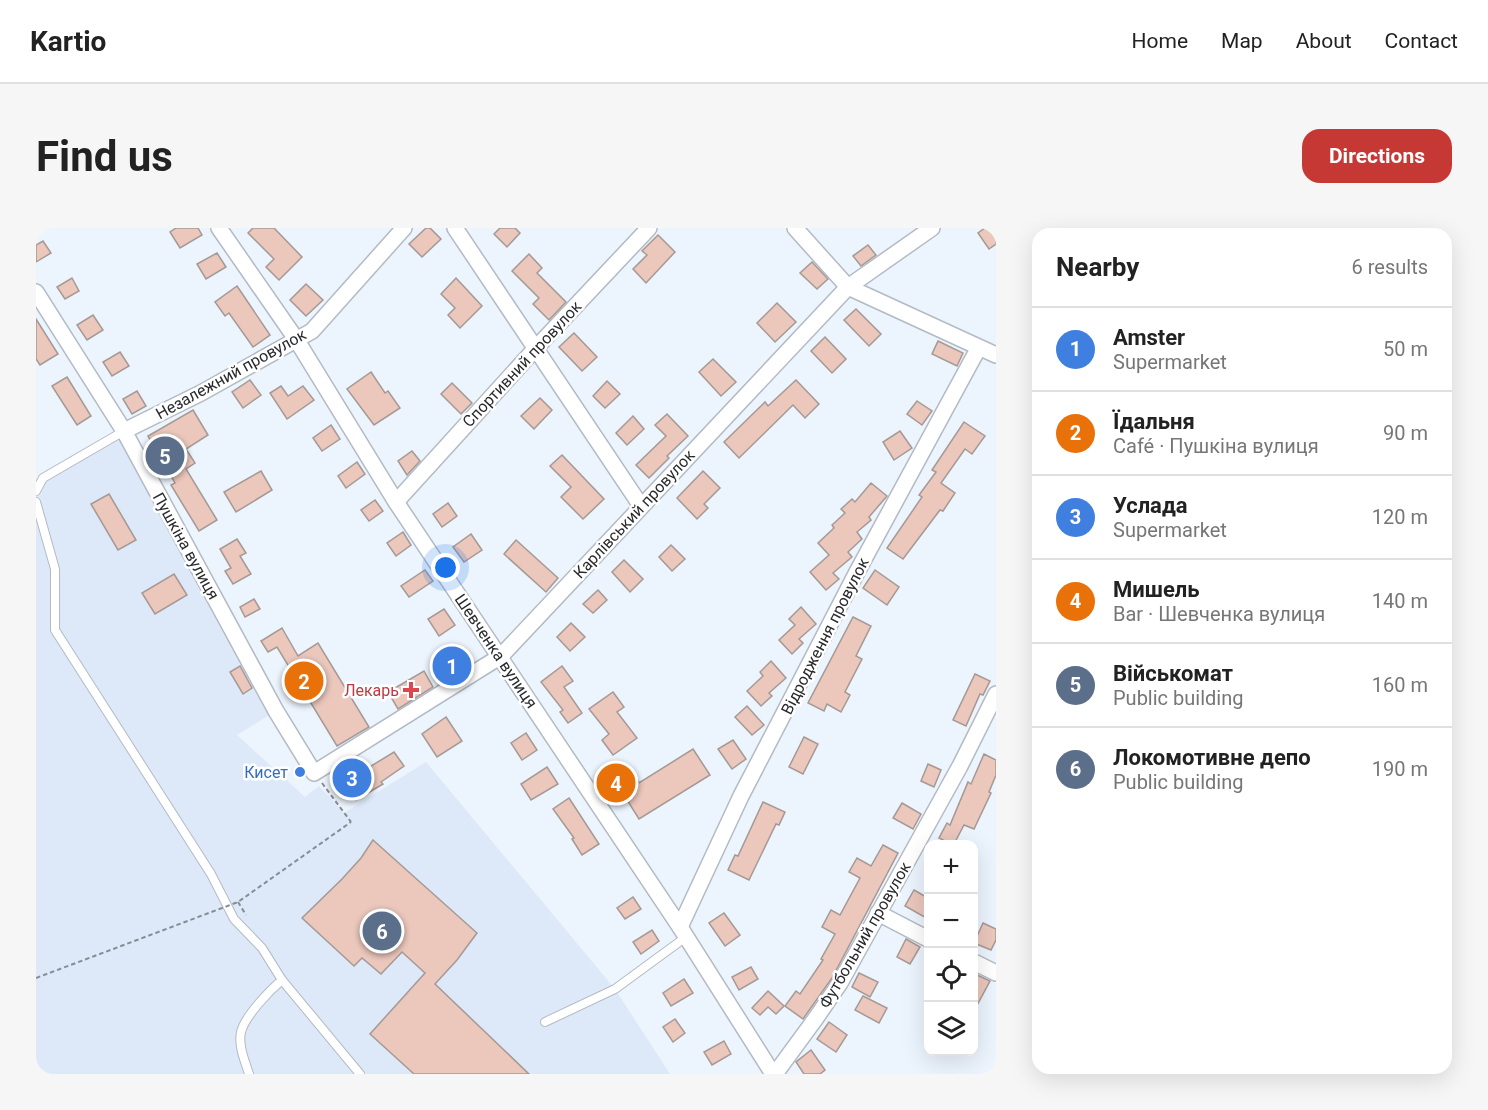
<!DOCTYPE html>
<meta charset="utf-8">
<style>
:root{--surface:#fff;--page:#f6f6f6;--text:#222;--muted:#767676;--line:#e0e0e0;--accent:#c63834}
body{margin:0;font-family:Roboto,sans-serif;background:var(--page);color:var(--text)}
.controls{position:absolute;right:18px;bottom:18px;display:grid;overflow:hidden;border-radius:12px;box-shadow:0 6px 24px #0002}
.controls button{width:54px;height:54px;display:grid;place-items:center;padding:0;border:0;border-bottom:2px solid var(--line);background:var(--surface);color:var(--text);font:30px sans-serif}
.you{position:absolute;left:410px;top:340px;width:21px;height:21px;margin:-15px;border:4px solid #fff;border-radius:50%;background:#1a73e8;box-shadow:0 0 0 9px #1a73e833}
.badge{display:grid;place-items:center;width:39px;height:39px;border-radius:50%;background:var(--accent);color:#fff;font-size:20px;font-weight:700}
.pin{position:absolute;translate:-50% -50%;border:3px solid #fff;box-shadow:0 2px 6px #0006}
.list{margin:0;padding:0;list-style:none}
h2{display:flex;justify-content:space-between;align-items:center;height:78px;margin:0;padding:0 24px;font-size:26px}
h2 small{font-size:20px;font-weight:400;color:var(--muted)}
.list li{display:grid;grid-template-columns:39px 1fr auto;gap:18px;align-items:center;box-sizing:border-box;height:84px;padding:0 24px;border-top:2px solid var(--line)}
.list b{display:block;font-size:22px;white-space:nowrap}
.list p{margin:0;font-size:20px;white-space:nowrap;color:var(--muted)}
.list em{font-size:20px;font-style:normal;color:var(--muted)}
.icon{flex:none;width:33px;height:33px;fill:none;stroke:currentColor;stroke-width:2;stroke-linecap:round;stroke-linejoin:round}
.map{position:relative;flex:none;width:960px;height:846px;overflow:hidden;border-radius:18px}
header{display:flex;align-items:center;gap:36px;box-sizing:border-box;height:84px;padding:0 30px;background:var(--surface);border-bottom:2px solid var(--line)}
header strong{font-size:28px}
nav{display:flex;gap:33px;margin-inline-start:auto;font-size:21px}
.intro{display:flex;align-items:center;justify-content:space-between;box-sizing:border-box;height:144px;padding:0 36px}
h1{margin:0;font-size:42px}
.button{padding:15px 27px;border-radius:18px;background:var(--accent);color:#fff;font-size:21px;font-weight:700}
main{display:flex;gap:36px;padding:0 36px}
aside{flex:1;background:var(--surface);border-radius:18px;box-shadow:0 6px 24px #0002}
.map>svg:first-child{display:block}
</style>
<header>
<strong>Kartio</strong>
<nav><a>Home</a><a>Map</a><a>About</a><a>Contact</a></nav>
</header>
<div class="intro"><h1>Find us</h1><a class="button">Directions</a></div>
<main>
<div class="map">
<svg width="960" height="846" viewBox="0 0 960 846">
<rect width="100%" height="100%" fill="#ecf4fd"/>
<path fill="#dde9f9" d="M88 203 240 483 201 507 269 569 283 558 308 585 390 534 579 761 634 846H0V254Z"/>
<g fill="#ebc7bc" stroke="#a59995" stroke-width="1.5">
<path d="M140 0H162L166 7 144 20 134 4Z"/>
<path d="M217 0H238L266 29 243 52 230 39 238 31 212 5Z"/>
<path d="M390 0H394L405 11 386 29 373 16Z"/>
<path d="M464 0H479L484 5 471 19 458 6Z"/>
<path d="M949 0H960V16L953 21 942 5Z"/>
<path d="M622 7 639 24 610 55 597 41 611 27 606 23Z"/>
<path d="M7 13 15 25 0 34V17Z"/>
<path d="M832 17 840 27 825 38 817 28Z"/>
<path d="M181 25 190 39 170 51 161 36Z"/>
<path d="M493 26 506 40 501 45 530 74 513 92 497 76 503 70 476 43Z"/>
<path d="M776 34 792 51 781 61 764 45Z"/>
<path d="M36 50 43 63 29 71 21 59Z"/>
<path d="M420 50 446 78 424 100 412 87 419 80 405 66Z"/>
<path d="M270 56 287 72 270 88 254 72Z"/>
<path d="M201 58 234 107 217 119 193 85 189 88 179 74Z"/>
<path d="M741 75 760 94 739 114 721 95Z"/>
<path d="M820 81 845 106 833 118 808 92Z"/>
<path d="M57 87 67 102 51 112 41 97Z"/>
<path d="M0 91 22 126 4 137 0 131Z"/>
<path d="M538 105 561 129 546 143 523 119Z"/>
<path d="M789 109 810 131 796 145 775 123Z"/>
<path d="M902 113 927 125 921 138 896 126Z"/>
<path d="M84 124 93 138 76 148 67 134Z"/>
<path d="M677 131 700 154 685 168 663 144Z"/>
<path d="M335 144 349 165 352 163 364 180 338 197 311 161Z"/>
<path d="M31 149 55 188 41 197 16 158Z"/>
<path d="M214 152 225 167 207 180 196 164Z"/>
<path d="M760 152 783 176 769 190 757 177 703 230 688 214 729 174 732 178Z"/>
<path d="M571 153 584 166 569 180 557 168Z"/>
<path d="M416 155 436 175 425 186 405 166Z"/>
<path d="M245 158 252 168 267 158 278 172 251 191 234 165Z"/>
<path d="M101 163 110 178 96 186 87 171Z"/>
<path d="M504 170 516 182 498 201 485 188Z"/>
<path d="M881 173 896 183 886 197 871 186Z"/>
<path d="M157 182 172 207 150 221 159 235 150 241 181 292 163 303 135 257 139 255 112 208Z"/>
<path d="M631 186 652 208 631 228 633 230 613 250 600 237 630 208 619 197Z"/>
<path d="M597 188 608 201 591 217 580 205Z"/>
<path d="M928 194 949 208 936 226 929 221 905 255 919 265 907 283 904 282 867 331 851 320 886 269 883 267 900 244 896 242Z"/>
<path d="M295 197 304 211 286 223 277 210Z"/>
<path d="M864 203 876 220 858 232 847 214Z"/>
<path d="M376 223 384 233 371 247 362 233Z"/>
<path d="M526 227 568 271 547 291 525 269 535 259 514 238Z"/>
<path d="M321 234 329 246 310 260 302 248Z"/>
<path d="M225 243 236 262 200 284 188 264Z"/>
<path d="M667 243 684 260 668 276 672 280 661 291 641 270Z"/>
<path d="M835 255 851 268 833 289 835 292 821 304 826 311 812 324 816 329 797 345 803 351 790 362 774 344 793 327 782 315 798 300 796 297 809 285 805 281 816 271 819 274Z"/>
<path d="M73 266 100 312 82 322 55 276Z"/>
<path d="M339 272 347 283 333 293 325 282Z"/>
<path d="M412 275 421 288 406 299 397 286Z"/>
<path d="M367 304 375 317 360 328 351 315Z"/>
<path d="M435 306 446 322 428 334 417 319Z"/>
<path d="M201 311 210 325 204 328 215 346 197 356 189 343 195 340 184 321Z"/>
<path d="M480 312 522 350 510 364 468 326Z"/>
<path d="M635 317 649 331 636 343 623 329Z"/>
<path d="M588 332 607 351 594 364 576 344Z"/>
<path d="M389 342 397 353 373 369 365 358Z"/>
<path d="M839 342 863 359 851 377 827 360Z"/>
<path d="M138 346 151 367 119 386 106 365Z"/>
<path d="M562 362 571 372 557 385 547 376Z"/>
<path d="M218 371 224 381 209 389 204 379Z"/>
<path d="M765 379 780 396 763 411 767 415 756 426 743 412 759 397 753 391Z"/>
<path d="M408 381 419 397 403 408 392 391Z"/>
<path d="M817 389 835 398 820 428 826 431 809 464 814 467 805 484 791 476 788 483 772 475Z"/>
<path d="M535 395 549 409 534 423 521 409Z"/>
<path d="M246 400 262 428 282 415 333 499 301 518 241 419 232 424 225 413Z"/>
<path d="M735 433 750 450 733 465 736 468 725 478 711 463 727 448 724 444Z"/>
<path d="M204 438 216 460 207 466 194 444Z"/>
<path d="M526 438 537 453 528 459 546 485 532 495 524 484 527 482 505 454Z"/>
<path d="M388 443 397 459 362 481 352 464Z"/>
<path d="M939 446 954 453 947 467 944 466 930 498 917 492Z"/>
<path d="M577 464 588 479 581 484 601 510 577 527 566 512 573 506 553 481Z"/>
<path d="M711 478 728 497 716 507 699 489Z"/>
<path d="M410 489 426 513 401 529 386 506Z"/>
<path d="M490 505 501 522 486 532 475 515Z"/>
<path d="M768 509 782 516 767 546 753 539Z"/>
<path d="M697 512 710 531 696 541 682 521Z"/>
<path d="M657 521 674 547 603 591 576 548 593 538 603 555Z"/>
<path d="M358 524 368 538 345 554 347 556 320 572 309 554Z"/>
<path d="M948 526 960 532V547L953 564 955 565 938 601 928 597 918 616H915L903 610 911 595 914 597 932 554 935 556Z"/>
<path d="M892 536 905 542 898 559 885 553Z"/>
<path d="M511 539 522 556 495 572 485 556Z"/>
<path d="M533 570 563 616 546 627 536 611 538 610 517 581Z"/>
<path d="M727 574 749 584 743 597 740 596 713 652 692 642 699 627 702 628Z"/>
<path d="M866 575 885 586 877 601 857 590Z"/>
<path d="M337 612 441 705 421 732 399 756 493 846H378L334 806 389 745 366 724 345 746 326 730 318 738 266 690 306 651 325 630Z"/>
<path d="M847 617 862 625 796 750 767 791 749 778 760 763 764 766 787 732 785 731 799 706 786 699 795 682 804 687 824 650 813 644 821 630 835 638Z"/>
<path d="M878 662 892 670V691L869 678Z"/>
<path d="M597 669 605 681 589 691 581 680Z"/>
<path d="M688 685 704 707 689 718 673 695Z"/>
<path d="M947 695 960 701V712L955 722 938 715Z"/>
<path d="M616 702 623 713 605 726 597 714Z"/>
<path d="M870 711 884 719 874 736 861 729Z"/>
<path d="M715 739 722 751 703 762 696 749Z"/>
<path d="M823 745 842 754 834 769 816 759Z"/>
<path d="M939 746 954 753 938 783V749Z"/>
<path d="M648 751 657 765 635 778 627 765Z"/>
<path d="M732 763 748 778 740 786 732 779 724 787 716 780Z"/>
<path d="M827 768 851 780 843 795 819 782Z"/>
<path d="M639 791 649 805 637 814 627 799Z"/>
<path d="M793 794 811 807 800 824 781 811Z"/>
<path d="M688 813 695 826 676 837 668 824Z"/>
<path d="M775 822 789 842 784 846H768L760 834Z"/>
</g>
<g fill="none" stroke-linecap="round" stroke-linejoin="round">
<defs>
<g id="service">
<path d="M0 263 7 250 88 203"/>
<path d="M0 274 19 341V402L175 646 198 691 226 720 246 752 324 846"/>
<path d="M509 794 579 761 650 709"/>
<path d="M213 846C209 833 202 818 205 804 209 788 233 763 246 752"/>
</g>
<g id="minor">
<path d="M183 0 260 111 360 274 644 699 737 846"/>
<path d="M419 0 605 278"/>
<path d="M759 0 812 59 960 127"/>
<path d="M0 64 88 203 240 483 278 545 465 428 812 59 896 0"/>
<path d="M88 203 165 165 276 103 368 0"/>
<path d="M360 274 499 121 613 0"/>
<path d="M842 685 892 711"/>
<path d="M644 699 705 568 821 344 942 121"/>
<path d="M938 734 960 745"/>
<path d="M739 846 780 790 804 755 924 538 960 466"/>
</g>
</defs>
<use href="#service" stroke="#b3bac3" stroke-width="10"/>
<use href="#minor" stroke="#b3bac3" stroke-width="18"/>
<g stroke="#878c92" stroke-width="2" stroke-dasharray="4.5 3" stroke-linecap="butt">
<path d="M286 555 315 594"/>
<path d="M202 674 210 687"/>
</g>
<use href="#service" stroke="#fff" stroke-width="8"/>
<use href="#minor" stroke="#fff" stroke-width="15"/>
<path stroke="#878c92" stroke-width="2" stroke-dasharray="4.5 3" stroke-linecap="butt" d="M0 750 202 674 315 594"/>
</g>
<path fill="#e0444e" stroke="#fff" stroke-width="2" d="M372 453h6v6h6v6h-6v6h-6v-6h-6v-6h6z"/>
<circle fill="#3f7fe0" stroke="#fff" stroke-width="2" cx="264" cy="544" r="6"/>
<g text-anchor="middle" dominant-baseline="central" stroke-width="5" stroke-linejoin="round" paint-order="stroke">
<g font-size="16" fill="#27292d" stroke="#fff">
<text transform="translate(486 136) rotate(-47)">Спортивний провулок</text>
<text transform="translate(195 146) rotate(-29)">Незалежний провулок</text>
<text transform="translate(598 286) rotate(-47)">Карлівський провулок</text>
<text transform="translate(150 318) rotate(61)">Пушкіна вулиця</text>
<text transform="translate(789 408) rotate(-63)">Відродження провулок</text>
<text transform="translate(460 423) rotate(56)">Шевченка вулиця</text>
<text transform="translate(829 707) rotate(-60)">Футбольний провулок</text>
</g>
<g font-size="16" fill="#be3a42" stroke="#fff" text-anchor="end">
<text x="363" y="462">Лекарь</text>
</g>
<g font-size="16" fill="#366cbe" stroke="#fff" text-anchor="end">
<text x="252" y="544">Кисет</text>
</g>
</g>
</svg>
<div class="controls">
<button>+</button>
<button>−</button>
<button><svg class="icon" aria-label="locate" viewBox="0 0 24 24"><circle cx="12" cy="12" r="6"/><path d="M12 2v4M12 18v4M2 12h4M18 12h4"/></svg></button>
<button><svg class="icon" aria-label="layers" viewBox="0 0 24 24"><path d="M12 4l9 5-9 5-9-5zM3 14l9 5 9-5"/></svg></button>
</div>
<div class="you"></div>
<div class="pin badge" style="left:416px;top:438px;background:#3f7fe0">1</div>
<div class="pin badge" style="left:268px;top:453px;background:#e8710a">2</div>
<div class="pin badge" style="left:316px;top:550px;background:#3f7fe0">3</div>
<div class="pin badge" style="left:580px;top:555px;background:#e8710a">4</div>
<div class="pin badge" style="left:129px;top:228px;background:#5c6f8a">5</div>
<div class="pin badge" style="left:346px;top:703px;background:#5c6f8a">6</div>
</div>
<aside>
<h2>Nearby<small>6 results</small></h2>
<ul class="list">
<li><span class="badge" style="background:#3f7fe0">1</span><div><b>Amster</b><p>Supermarket</p></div><em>50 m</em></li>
<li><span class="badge" style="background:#e8710a">2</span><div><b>Їдальня</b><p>Café · Пушкіна вулиця</p></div><em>90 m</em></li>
<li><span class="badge" style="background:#3f7fe0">3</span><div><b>Услада</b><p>Supermarket</p></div><em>120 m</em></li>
<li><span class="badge" style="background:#e8710a">4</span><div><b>Мишель</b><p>Bar · Шевченка вулиця</p></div><em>140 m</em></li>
<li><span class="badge" style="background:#5c6f8a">5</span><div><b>Військомат</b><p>Public building</p></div><em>160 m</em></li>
<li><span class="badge" style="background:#5c6f8a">6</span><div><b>Локомотивне депо</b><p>Public building</p></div><em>190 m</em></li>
</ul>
</aside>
</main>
